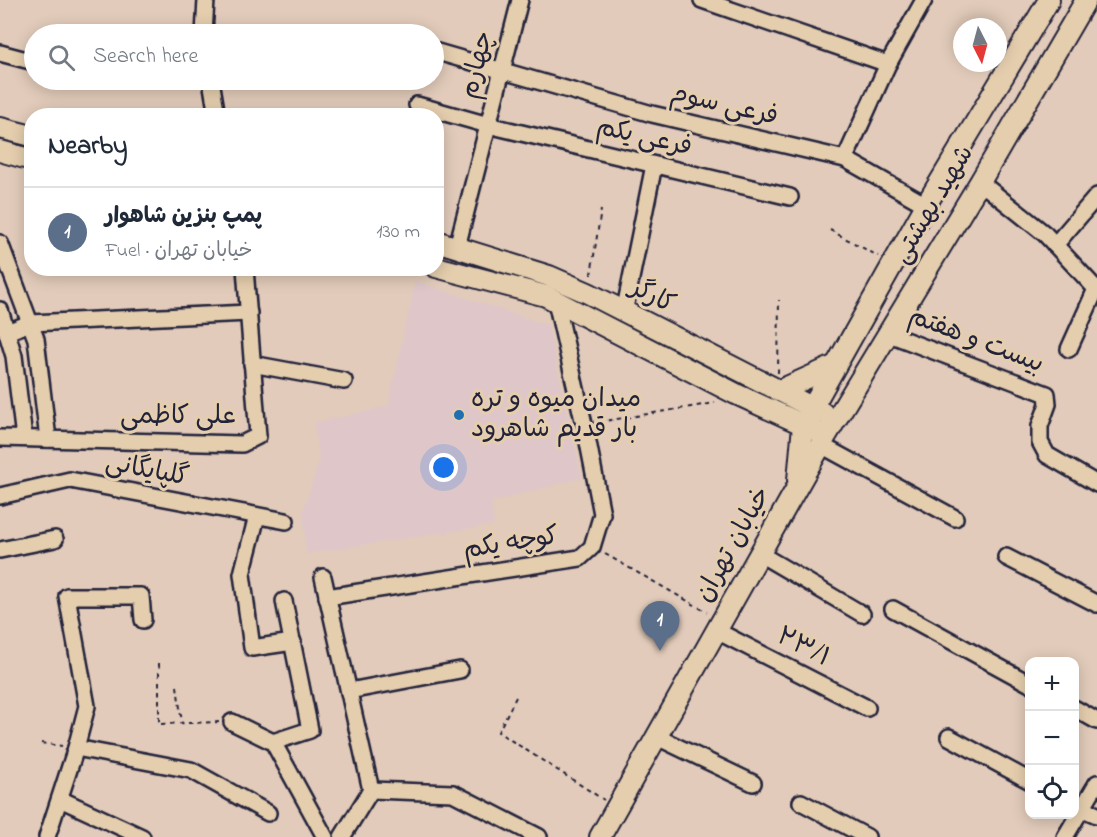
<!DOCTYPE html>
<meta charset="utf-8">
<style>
:root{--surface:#fff;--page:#f6f6f7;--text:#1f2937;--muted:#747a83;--line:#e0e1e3;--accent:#0b8043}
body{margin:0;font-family:"Indie Flower","Playpen Sans Arabic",sans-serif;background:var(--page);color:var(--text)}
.controls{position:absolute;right:18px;bottom:18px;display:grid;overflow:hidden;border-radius:12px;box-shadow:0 3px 15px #0003}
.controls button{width:54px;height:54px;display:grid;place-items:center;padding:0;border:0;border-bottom:2px solid var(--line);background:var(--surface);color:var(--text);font:30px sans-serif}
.compass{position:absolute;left:953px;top:18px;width:54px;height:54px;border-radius:50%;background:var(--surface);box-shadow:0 3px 15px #0003;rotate:174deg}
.you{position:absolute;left:444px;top:468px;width:21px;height:21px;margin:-15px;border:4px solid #fff;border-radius:50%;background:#1a73e8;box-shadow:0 0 0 9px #1a73e833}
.badge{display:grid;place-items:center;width:39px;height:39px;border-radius:50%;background:var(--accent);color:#fff;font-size:20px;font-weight:700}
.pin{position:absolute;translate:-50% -50px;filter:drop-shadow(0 2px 3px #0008)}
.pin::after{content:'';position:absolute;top:32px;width:21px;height:18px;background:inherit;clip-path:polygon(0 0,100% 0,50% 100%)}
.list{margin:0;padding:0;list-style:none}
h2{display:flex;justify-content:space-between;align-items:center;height:78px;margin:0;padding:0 24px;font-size:26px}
h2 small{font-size:20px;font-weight:400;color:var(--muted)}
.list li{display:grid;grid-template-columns:39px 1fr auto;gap:18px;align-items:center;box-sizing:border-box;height:90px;padding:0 24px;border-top:2px solid var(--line)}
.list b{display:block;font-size:22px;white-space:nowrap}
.list p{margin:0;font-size:20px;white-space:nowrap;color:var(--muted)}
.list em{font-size:20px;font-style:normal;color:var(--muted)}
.icon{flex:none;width:33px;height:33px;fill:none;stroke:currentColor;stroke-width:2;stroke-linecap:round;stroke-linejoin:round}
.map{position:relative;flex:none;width:1097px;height:837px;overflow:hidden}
.search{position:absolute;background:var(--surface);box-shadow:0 3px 15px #0003;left:24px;top:24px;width:420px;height:66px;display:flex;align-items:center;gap:15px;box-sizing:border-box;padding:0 21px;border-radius:33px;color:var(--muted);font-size:22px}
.panel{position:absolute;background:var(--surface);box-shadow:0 3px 15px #0003;left:24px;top:108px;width:420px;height:168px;border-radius:24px}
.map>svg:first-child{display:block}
</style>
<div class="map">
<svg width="1097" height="837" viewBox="0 0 1097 837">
<rect width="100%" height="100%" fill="#e2cbba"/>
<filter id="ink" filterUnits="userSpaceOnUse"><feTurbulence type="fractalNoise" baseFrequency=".0167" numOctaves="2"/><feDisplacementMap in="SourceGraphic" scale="12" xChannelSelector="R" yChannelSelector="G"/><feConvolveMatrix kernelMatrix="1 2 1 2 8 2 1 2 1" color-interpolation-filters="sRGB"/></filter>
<g filter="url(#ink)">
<path fill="#dfc7c9" d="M415 281 548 325 582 478 492 502 494 525 306 554 303 511 319 460 314 423 388 406Z"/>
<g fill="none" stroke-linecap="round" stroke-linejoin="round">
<defs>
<g id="minor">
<path d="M702 0 888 64"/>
<path d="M204 34 206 0"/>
<path d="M434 51 652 114 845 159 926 205"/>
<path d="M0 53 34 62"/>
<path d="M211 80 217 116"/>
<path d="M417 105 488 125 790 197"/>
<path d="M845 159 888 64 924 0"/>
<path d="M980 182 1045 234 1097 290"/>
<path d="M0 243 36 339 48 439"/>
<path d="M1055 245 1097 196"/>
<path d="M457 247 520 0"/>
<path d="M0 310 14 356 24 438"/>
<path d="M624 313 654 165"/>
<path d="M7 332 30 323 249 313"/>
<path d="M889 334 1047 394 1048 404 1040 426V442L1047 455 1097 484"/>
<path d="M1069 349 1096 289"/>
<path d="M252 364 344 381"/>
<path d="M0 438 242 444 258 436 245 268"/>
<path d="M821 445 955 518"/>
<path d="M0 496 70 480 286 521"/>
<path d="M257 516 242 574 252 648 293 642"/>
<path d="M0 550 55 539"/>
<path d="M760 554 862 614"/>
<path d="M1006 557 1097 604"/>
<path d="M323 577 371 790 342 837"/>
<path d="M327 597 580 558 592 547 602 514 588 442 556 301"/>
<path d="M893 609 1030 684"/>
<path d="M717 631 867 708"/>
<path d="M349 691 460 670"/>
<path d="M1074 708 1097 721"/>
<path d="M232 722 273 742 325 837"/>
<path d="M657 737 753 783"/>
<path d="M949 737 1030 781"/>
<path d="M273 742 310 730 284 601"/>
<path d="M76 748 191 770 268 813"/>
<path d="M371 790 453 793 539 837"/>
<path d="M60 799 142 837"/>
<path d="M801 802 867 837"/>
<path d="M1074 805 1097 815"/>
<path d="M47 837 76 748 87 706 67 596H141L143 620"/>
<path d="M1065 837 1097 783"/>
</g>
<g id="major">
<path d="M0 128 32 136"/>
<path d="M0 151 32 160"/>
<path d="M436 241 549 276 588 293 823 413"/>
<path d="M436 267 546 296 736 394 815 430"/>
<path d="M778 391 834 366"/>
<path d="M798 480 803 425 812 408 926 205 1049 0"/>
<path d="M600 837 826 436 980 182 1086 0"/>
</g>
</defs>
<use href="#minor" stroke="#22223b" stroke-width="20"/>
<use href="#major" stroke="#22223b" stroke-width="24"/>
<g stroke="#22223b" stroke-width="2" stroke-dasharray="4.5 4.5" stroke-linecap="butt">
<path d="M830 230 878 256"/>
<path d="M591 275 601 210"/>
<path d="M778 373 779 300"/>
<path d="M599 422 715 403"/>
<path d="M605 554 707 612"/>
<path d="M159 663V724L219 722"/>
<path d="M177 686 182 723"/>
<path d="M516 697 498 732 604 800"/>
<path d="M41 743 62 746"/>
</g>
<use href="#minor" stroke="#e5ceae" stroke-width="15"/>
<use href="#major" stroke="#e5ceae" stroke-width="20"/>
</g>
</g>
<circle fill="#1f6fb2" stroke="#e5ceae" stroke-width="2" cx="459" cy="415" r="6"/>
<g text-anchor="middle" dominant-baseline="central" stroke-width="6" stroke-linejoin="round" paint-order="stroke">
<g font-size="26" fill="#22223b" stroke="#e5ceae">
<text transform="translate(478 65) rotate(-76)">چهارم</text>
<text transform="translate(724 106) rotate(13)">فرعی سوم</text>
<text transform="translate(644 138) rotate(13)">فرعی یکم</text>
<text transform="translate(934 205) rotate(-59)">شهید بهشتی</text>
<text transform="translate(652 297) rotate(27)">کارگر</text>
<text transform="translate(976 341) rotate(21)">بیست و هفتم</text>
<text x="178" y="417">علی کاظمی</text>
<text transform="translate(147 471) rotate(11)">گلپایگانی</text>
<text transform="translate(511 544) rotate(-9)">کوچه یکم</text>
<text transform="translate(734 545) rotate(-61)">خیابان تهران</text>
<text transform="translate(803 648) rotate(27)">۲۳/۱</text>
</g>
<g font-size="26" fill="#22223b" stroke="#e5ceae" text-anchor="start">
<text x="471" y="400">میدان میوه و تره<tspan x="471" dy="30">بار قدیم شاهرود</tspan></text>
</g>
</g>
</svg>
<div class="controls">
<button>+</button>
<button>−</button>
<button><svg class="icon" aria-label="locate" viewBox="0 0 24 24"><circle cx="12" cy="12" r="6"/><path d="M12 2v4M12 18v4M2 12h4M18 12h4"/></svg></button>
</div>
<svg class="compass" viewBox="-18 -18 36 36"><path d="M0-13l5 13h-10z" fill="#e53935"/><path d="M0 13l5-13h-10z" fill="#747a83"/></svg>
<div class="you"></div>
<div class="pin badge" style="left:660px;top:651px;background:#5c6f8a">1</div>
<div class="search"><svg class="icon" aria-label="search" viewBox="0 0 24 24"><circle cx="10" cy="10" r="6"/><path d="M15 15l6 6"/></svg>Search here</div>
<section class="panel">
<h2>Nearby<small></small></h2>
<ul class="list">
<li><span class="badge" style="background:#5c6f8a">1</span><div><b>پمپ بنزین شاهوار</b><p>Fuel · خیابان تهران</p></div><em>130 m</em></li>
</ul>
</section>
</div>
